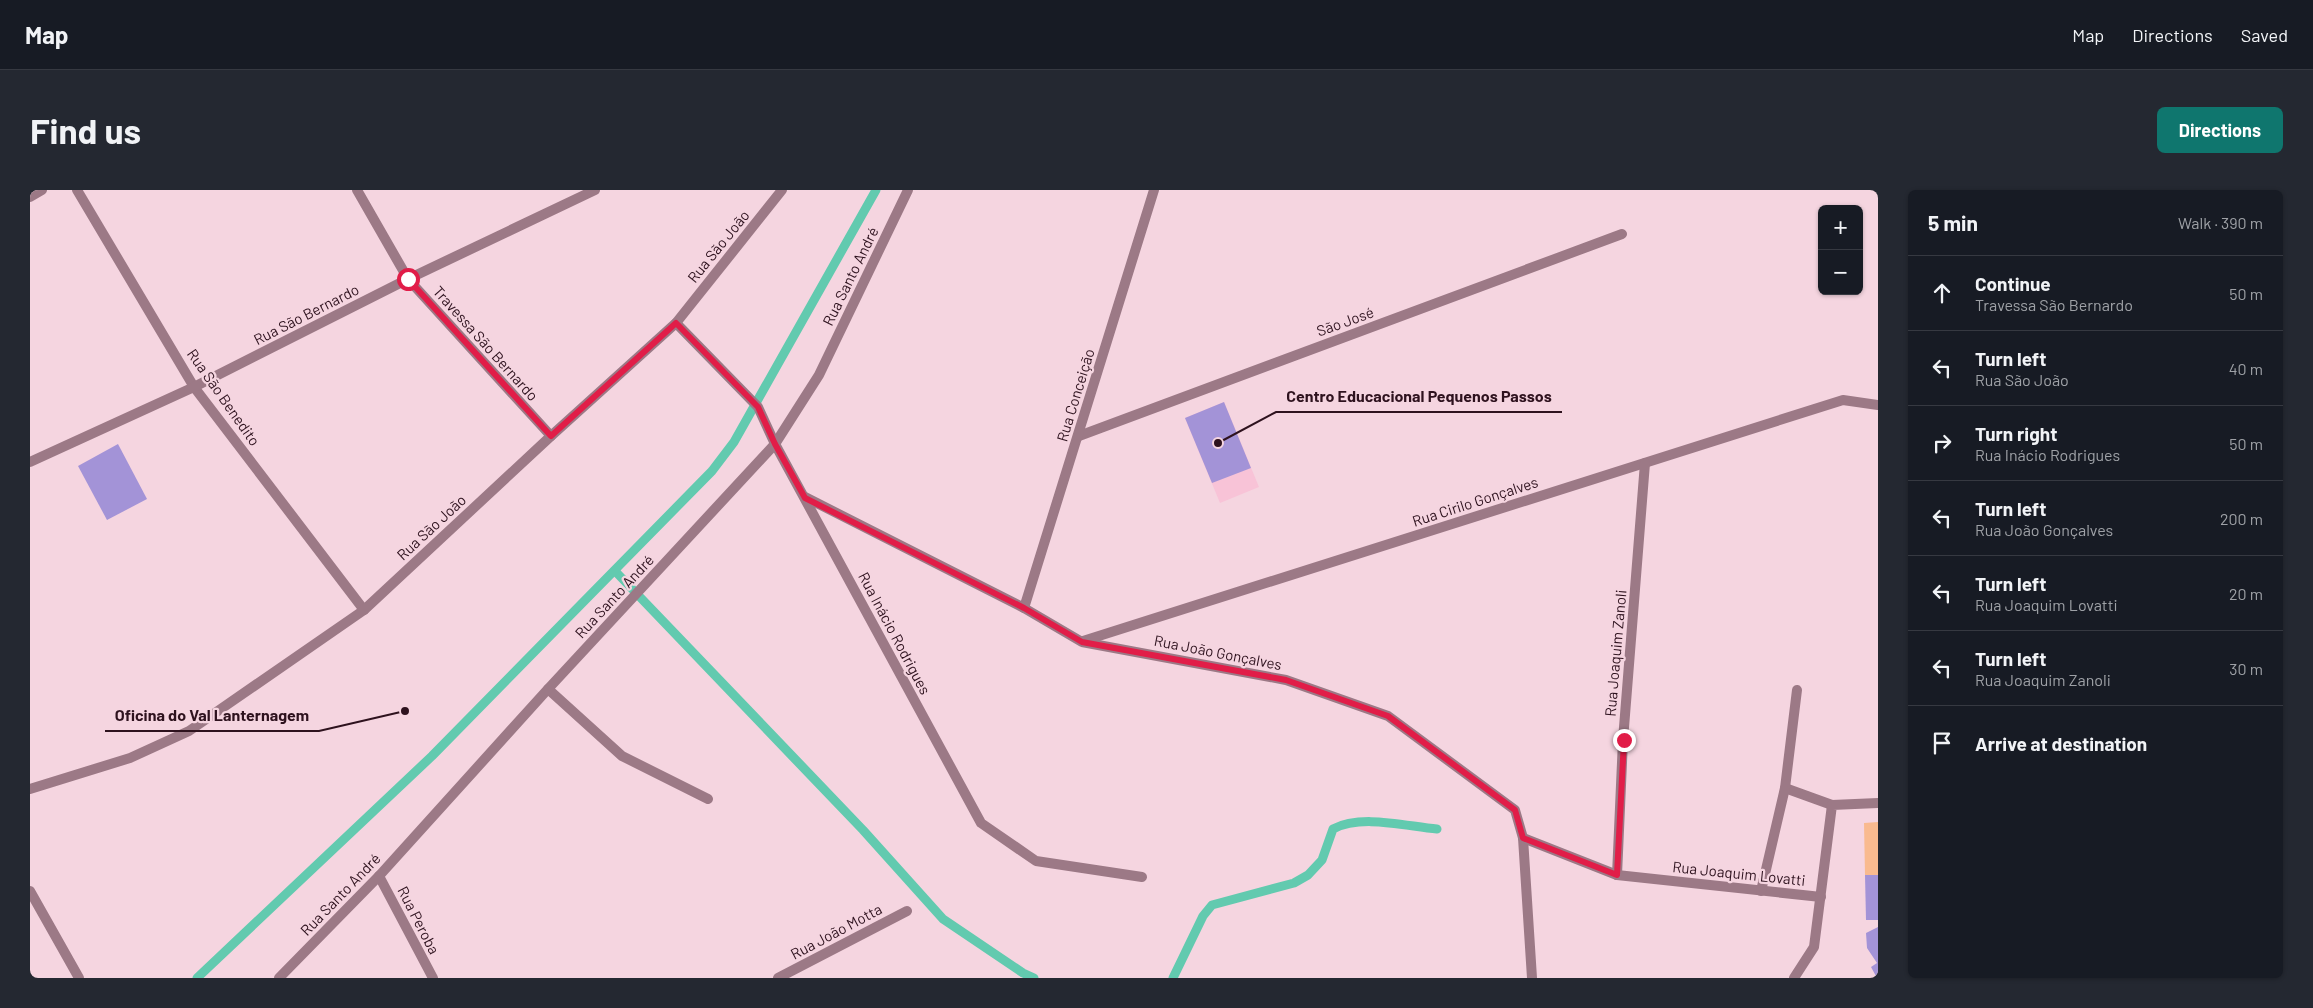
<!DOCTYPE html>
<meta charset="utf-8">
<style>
:root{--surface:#171b24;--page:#242831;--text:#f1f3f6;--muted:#9ea1a6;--line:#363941;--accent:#0f766e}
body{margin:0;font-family:Barlow,sans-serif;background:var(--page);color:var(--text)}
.controls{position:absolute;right:15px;top:15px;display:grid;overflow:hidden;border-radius:8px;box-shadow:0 1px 4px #0004}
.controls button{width:45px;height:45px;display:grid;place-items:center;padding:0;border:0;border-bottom:1px solid var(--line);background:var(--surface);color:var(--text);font:25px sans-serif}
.stop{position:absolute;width:15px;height:15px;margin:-11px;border:4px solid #e11d48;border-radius:50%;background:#fff}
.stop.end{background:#e11d48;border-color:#fff;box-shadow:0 1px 5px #0008}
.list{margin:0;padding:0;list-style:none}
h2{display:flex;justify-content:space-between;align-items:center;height:65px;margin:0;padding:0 20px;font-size:21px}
h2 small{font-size:16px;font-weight:400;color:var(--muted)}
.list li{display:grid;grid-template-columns:32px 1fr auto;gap:15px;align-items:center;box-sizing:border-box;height:75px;padding:0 20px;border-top:1px solid var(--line)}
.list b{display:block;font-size:19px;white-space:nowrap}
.list p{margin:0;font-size:16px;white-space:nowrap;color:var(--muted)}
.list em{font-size:16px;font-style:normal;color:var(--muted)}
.icon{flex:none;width:28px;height:28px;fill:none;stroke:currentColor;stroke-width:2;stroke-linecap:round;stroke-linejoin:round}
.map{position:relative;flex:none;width:1848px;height:788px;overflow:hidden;border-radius:8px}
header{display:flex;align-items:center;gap:30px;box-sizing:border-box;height:70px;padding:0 25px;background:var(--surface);border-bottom:1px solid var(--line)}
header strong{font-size:24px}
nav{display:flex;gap:28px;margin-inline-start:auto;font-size:18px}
.intro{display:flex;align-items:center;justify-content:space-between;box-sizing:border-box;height:120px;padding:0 30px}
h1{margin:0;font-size:35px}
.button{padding:12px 22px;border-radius:8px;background:var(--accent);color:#fff;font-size:18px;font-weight:700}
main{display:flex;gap:30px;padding:0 30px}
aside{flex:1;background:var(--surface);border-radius:8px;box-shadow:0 1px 4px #0004}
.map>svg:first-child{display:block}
</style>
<header>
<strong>Map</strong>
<nav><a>Map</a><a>Directions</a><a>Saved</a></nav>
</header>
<div class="intro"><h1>Find us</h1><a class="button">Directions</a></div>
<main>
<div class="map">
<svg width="1848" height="788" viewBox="0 0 1848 788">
<rect width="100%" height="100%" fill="#f5d5e0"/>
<path fill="#f8c3d7" d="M1194 212 1229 297 1190 313 1155 228Z"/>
<path fill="#f9ba8f" d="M1848 632V685H1835L1834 633Z"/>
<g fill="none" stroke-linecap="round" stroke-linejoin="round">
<g stroke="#62caaf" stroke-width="9">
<path d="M585 381 833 640 913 729 993 783 1004 788"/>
<path d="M167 788 402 566 682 281 704 252 846 0"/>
<path d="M1143 788 1173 726 1182 715 1264 693 1278 685 1292 670 1303 639C1331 624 1375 636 1407 639"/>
</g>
</g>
<g fill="#a393d7">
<path d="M1194 212 1221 278 1182 293 1155 228Z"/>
<path d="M88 254 117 309 77 330 48 276Z"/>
<path d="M1835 685H1848V730H1836Z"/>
<path d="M1848 737V788H1847L1841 777 1847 773 1837 758 1836 743Z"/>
</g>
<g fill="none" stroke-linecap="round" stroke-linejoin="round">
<g stroke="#9c7986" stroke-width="10">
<path d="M47 0 164 197 334 420"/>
<path d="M327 0 378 89 521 246"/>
<path d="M0 7 12 0"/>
<path d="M646 133 728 217 745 254 951 633 1006 671 1112 687"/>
<path d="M1049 246 1592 44"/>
<path d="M0 272 164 197 378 89 565 0"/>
<path d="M775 307 994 418 1052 452 1256 490 1358 526 1485 620 1493 648 1502 788"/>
<path d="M994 418 1124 0"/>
<path d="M1053 451 1813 210 1848 215"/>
<path d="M518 499 592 566 678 609"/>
<path d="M1755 598 1802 615"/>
<path d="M1493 648 1587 685 1791 707"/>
<path d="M1587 685 1593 550 1615 273"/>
<path d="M349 686 403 788"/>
<path d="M0 701 49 788"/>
<path d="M1731 701 1755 598 1767 500"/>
<path d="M249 788 349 686 518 499 745 254 789 185 878 0"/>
<path d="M748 788 877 721"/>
<path d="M1764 788 1784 757 1802 615 1848 613"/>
</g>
<path stroke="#9c7986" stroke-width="10" d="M0 599 100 568 159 541 334 420 521 246 646 133 752 0"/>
</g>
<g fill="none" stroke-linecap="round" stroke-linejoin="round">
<path stroke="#e11d48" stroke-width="6" d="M378 89 521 246 646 133 728 217 745 254 775 308 994 418 1052 452 1256 490 1358 526 1485 620 1493 648 1587 685 1594 550"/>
</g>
<g text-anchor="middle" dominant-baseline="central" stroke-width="4.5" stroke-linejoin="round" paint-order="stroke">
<g font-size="15" fill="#2e121e" stroke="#f5d5e0">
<text transform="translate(688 56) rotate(-51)">Rua São João</text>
<text transform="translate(820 86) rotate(-64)">Rua Santo André</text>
<text transform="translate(276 124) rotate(-27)">Rua São Bernardo</text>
<text transform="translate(1315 131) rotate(-20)">São José</text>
<text transform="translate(456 153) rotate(48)">Travessa São Bernardo</text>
<text transform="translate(1045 205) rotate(-73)">Rua Conceição</text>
<text transform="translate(194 207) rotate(55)">Rua São Benedito</text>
<text transform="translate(1445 311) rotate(-18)">Rua Cirilo Gonçalves</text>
<text transform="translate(401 337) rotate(-43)">Rua São João</text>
<text transform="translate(584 406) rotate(-47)">Rua Santo André</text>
<text transform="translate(865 443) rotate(62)">Rua Inácio Rodrigues</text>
<text transform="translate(1188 462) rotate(11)">Rua João Gonçalves</text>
<text transform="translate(1585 463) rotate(-85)">Rua Joaquim Zanoli</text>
<text transform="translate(1709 683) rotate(6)">Rua Joaquim Lovatti</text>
<text transform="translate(310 704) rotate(-46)">Rua Santo André</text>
<text transform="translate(389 730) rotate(63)">Rua Peroba</text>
<text transform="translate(806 741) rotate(-28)">Rua João Motta</text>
</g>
</g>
<path fill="none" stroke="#2e121e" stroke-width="2" d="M1188 253L1246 222H1532M375 521L289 541H75"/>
<g fill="#2e121e" stroke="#f5d5e0" stroke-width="2">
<circle cx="1188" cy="253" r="5"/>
<circle cx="375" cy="521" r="5"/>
</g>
<g font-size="16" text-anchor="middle" font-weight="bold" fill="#2e121e" stroke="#f5d5e0" stroke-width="4.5" stroke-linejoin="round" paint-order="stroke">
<text x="1389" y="212">Centro Educacional Pequenos Passos</text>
<text x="182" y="531">Oficina do Val Lanternagem</text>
</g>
</svg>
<div class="controls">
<button>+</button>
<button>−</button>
</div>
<div class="stop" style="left:378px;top:89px"></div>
<div class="stop end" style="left:1594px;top:550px"></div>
</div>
<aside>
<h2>5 min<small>Walk · 390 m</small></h2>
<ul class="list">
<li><svg class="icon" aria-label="ahead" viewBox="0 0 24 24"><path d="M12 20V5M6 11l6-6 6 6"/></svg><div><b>Continue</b><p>Travessa São Bernardo</p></div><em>50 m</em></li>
<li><svg class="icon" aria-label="left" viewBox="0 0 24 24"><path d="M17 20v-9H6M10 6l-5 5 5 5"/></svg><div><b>Turn left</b><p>Rua São João</p></div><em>40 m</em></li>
<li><svg class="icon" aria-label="right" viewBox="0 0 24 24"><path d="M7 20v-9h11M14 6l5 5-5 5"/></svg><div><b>Turn right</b><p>Rua Inácio Rodrigues</p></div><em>50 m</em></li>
<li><svg class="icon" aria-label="left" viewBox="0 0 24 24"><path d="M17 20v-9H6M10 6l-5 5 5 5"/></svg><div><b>Turn left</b><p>Rua João Gonçalves</p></div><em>200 m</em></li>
<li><svg class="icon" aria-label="left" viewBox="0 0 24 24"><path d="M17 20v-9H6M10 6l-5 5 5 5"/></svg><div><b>Turn left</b><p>Rua Joaquim Lovatti</p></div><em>20 m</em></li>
<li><svg class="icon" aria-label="left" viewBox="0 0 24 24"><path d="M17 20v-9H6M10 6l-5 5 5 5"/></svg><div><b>Turn left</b><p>Rua Joaquim Zanoli</p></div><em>30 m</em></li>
<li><svg class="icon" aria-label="arrive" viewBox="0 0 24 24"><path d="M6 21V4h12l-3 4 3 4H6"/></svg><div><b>Arrive at destination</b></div></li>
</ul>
</aside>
</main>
